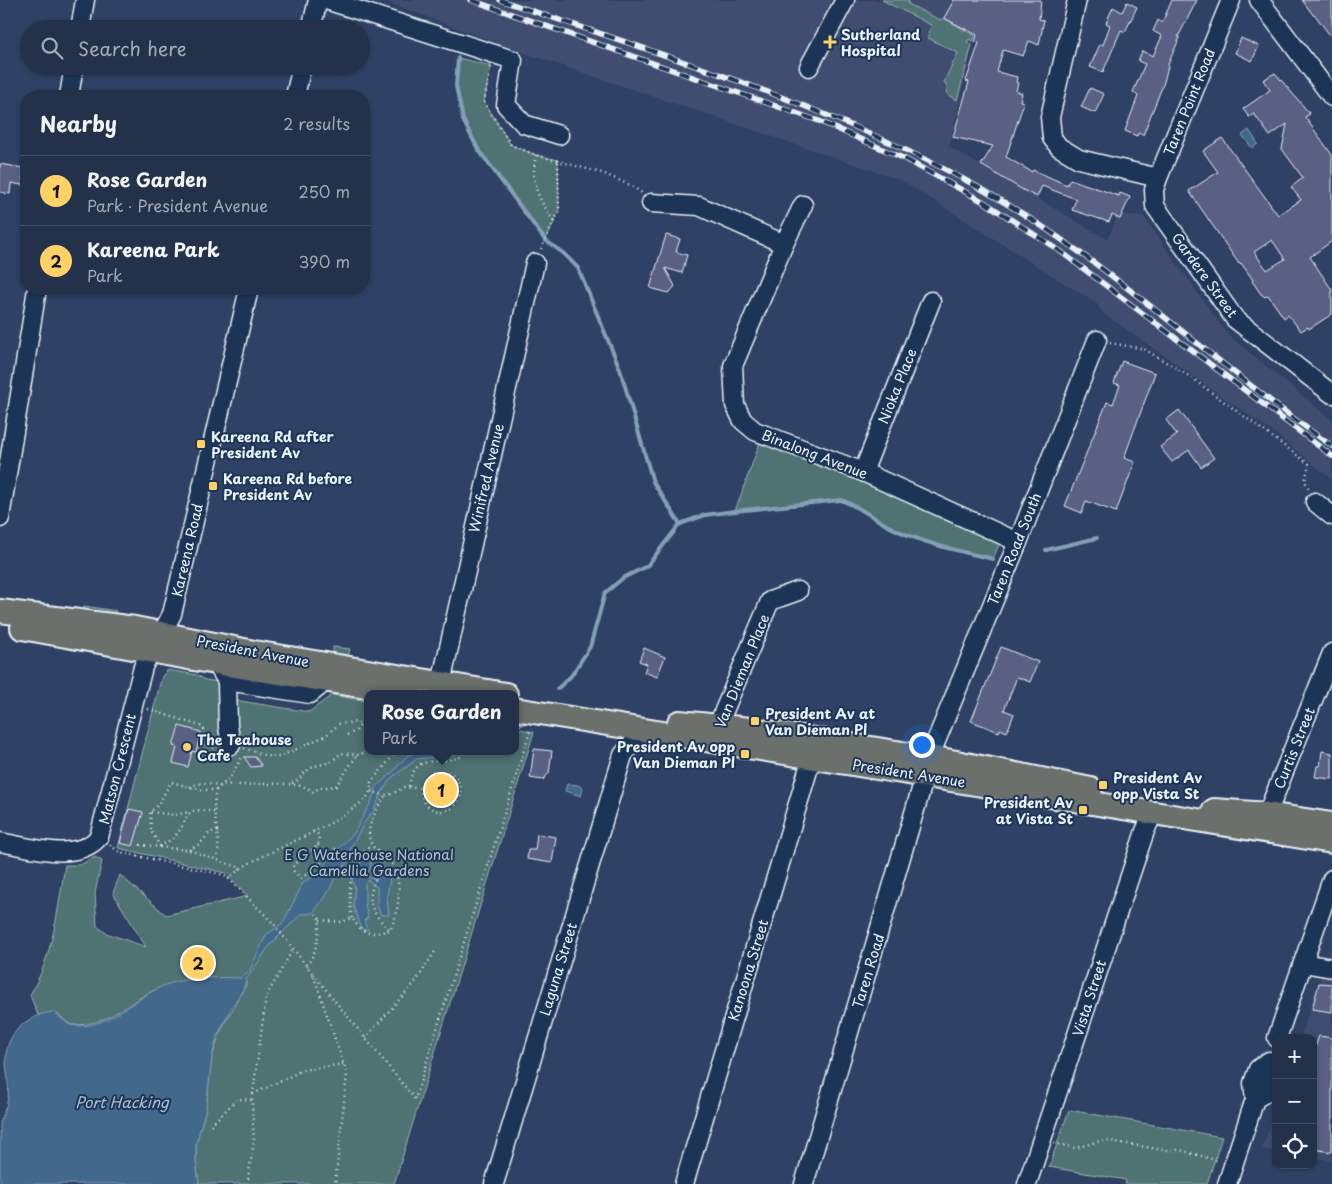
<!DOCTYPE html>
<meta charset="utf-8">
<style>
:root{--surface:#23314b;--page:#2f3d55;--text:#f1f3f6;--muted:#a3a9b5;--line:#404c63;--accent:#ffd166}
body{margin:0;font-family:"Playpen Sans",sans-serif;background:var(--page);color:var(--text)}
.controls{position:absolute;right:15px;bottom:15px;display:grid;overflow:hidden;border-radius:10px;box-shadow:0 1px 4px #0004}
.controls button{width:45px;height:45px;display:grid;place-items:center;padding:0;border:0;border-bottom:1px solid var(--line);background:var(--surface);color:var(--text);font:25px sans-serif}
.you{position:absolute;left:921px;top:744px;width:18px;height:18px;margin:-12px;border:4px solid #fff;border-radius:50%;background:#1a73e8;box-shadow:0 0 0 8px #1a73e833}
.badge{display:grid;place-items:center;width:32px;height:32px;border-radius:50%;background:var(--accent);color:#111;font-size:16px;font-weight:700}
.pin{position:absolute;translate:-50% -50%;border:2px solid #fff;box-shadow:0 1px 5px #0006}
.popup{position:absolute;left:364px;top:690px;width:155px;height:65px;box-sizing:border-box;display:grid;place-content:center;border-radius:10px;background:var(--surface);filter:drop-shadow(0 1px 4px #0005);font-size:16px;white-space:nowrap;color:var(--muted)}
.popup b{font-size:19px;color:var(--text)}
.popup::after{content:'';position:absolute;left:50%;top:100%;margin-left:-10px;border:10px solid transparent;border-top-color:var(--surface)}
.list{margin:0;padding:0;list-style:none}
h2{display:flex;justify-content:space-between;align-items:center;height:65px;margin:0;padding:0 20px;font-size:21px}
h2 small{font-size:16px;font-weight:400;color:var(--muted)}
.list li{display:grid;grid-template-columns:32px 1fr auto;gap:15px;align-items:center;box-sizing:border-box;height:70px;padding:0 20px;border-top:1px solid var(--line)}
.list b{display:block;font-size:19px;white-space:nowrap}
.list p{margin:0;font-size:16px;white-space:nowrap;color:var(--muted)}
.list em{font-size:16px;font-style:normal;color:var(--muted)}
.icon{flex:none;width:28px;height:28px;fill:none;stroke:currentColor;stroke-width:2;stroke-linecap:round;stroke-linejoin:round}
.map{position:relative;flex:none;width:1332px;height:1184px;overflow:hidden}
.search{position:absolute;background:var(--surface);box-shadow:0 1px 4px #0004;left:20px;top:20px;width:350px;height:55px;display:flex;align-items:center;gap:12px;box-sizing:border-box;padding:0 18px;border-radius:28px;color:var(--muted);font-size:19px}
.panel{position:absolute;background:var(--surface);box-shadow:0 1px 4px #0004;left:20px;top:90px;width:350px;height:205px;border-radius:20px}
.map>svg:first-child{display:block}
</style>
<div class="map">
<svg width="1332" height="1184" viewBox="0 0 1332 1184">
<rect width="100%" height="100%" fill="#2f4164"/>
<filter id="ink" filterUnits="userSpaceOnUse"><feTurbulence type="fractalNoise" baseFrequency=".02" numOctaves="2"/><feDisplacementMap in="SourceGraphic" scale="10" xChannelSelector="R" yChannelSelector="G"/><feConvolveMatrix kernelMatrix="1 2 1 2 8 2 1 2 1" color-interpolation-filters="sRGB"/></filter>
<g filter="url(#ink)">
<g fill="#3f4d71">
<path d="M382 0H983L949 147 1107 239 1119 214 1143 216 1227 334 1332 420V479L1274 433 1103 313 1097 304 901 180 527 54Z"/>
<path d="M1332 944V1161L1313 1157V1038H1300Z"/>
<path d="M1276 1109V1151L1262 1149Z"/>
</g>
<g fill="#4f7272" stroke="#9cb2b5">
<path d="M882 0H909L908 4 940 20 944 18 975 36 973 41 969 39 967 42 972 45 957 100 948 95 946 84 944 82 958 53 928 38 931 25Z"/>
<path d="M458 58 491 66 484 102 511 145 536 155 558 160 559 211 547 238C527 220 470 144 462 119 456 98 457 78 458 58Z"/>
<path d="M763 434 1003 535 993 559 927 542 892 528 859 507 841 500 735 511Z"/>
<path d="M84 606 116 611 113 618 83 613Z"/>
<path d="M333 647 350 649 348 657 333 655Z"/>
<path d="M168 670 197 675 205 680 219 682 227 699 309 712 332 695 367 701V751H515V728L534 732 394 1184H199L196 1160V1144L206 1108 212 1057 221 1030 246 985V980L242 979C216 977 183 978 159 988 126 1002 110 1026 71 1025L57 1014 38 1015 30 995C53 956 58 909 65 865H80L95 857 102 861 95 893 97 926 106 933 146 947 113 893 120 875 166 915 248 896 226 873 118 848 162 676Z"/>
<path d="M1069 1110 1222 1137 1207 1184H1125L1126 1180 1049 1167Z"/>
</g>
<g fill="#43698b" stroke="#859fb7">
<path d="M1249 130 1258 144 1252 148 1242 135Z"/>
<path d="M461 751 452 755 417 759 390 779 380 796 374 810 364 823 351 847 345 865 339 872 354 874C360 868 360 860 366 854L370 855 371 866 366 875 369 878 376 879 385 872 389 873 390 878 387 898 389 915H381L377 905V887L368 880 365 883V904L368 917 364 921 368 930 362 929 353 906 355 888 350 875H337L326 896 313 913 301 914 270 945 246 980 243 990 231 1008 217 1037 212 1057 206 1108 196 1144V1160L199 1184H0C0 1167 0 1139 0 1123 3 1114 7 1106 8 1097 10 1083 5 1069 6 1055 8 1031 30 1014 53 1012 61 1015 63 1023 71 1025 106 1032 135 997 165 985 187 977 218 977 241 978L249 972 266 935 283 923 303 883 320 871 335 852 354 833 371 802 377 786 389 776 407 756 416 752Z"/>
<path d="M567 784 578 785 583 788 581 796 565 791Z"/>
</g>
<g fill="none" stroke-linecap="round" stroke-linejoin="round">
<g stroke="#859fb7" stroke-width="4">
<path d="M458 58 456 86 463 120 478 149 545 240 563 253 578 268 620 369 653 482 680 524"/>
<path d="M1046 550 1097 538"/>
<path d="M557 689 571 676 590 647 605 593 623 578 647 566 680 524 705 515 735 511 841 500C860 507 875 519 892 528 924 544 959 551 993 559"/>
<path d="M515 727 528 721"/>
</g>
</g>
<g fill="#5a5e84" stroke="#e8f1f8" fill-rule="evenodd">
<path d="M954 0H1041L1039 19 1044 20 1039 45 1029 41 1023 56 1003 50 997 72 1017 77 1016 82 1018 83 1016 91 1022 93 1020 101 1024 102 1006 157 1032 172 1033 170 1067 185 1070 179 1119 196 1120 193 1130 197 1120 219 1112 215 1109 222 1072 210 1076 199 1042 186 1037 197 1023 190 981 165 993 146 953 137 969 82 966 81 979 43 975 42 977 35 944 18Z"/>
<path d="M1172 0H1197L1178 37H1180L1169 62 1164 82 1143 135 1138 133 1137 136 1125 131 1138 96 1133 92 1145 64 1138 61 1142 51 1153 56 1162 36 1153 31 1158 20 1162 23Z"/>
<path d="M1302 0H1332V38L1315 15 1314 16Z"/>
<path d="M1127 2 1137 7 1125 32 1121 30 1103 72 1090 67 1100 44 1103 45 1110 25 1106 23 1113 7 1122 12Z"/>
<path d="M1241 38 1259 46 1252 61 1235 53Z"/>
<path d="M1275 73 1310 114 1305 117 1332 155V241L1310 257 1332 290V314L1309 329 1308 327 1301 331 1288 315 1284 318 1268 295 1265 297 1261 294 1252 281 1253 280 1241 263 1239 264 1189 191 1218 172 1203 151 1222 138 1278 215 1301 200 1291 187 1303 178 1282 149 1287 124 1270 136 1254 114 1249 117 1243 109 1270 90 1263 80ZM1272 240 1285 259 1267 270 1254 252Z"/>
<path d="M1090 88 1104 94 1095 113 1081 107Z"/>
<path d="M0 164 23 168 22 185 11 183 10 194 0 192Z"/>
<path d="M666 235 680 239 676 252 687 255 682 273 665 268 675 286 669 293 650 288Z"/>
<path d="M1122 361 1155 373 1124 458 1135 462 1116 512 1086 501 1082 513 1065 506 1107 402 1113 404 1120 385 1114 383Z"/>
<path d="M1179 410 1214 458 1201 467 1189 450 1172 462 1160 447 1177 435 1166 420Z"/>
<path d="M1001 647 1038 662 1030 682 1017 677 1004 710 1014 714 1007 732 1000 729 999 732 971 721Z"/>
<path d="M644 648 665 657 657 677 644 672 647 664 639 661Z"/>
<path d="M179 726 201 732 196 752 192 751 188 767 173 763 177 747 173 746Z"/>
<path d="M534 749 552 751 549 773 543 780 530 778Z"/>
<path d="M1322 751 1332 753V779L1315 777 1317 766H1320Z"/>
<path d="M244 757H255L262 766 251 767Z"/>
<path d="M129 809 143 812 133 846 120 843Z"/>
<path d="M537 834 556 837 552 863 527 859 528 850H535Z"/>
<path d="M1319 983 1332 984V1012L1312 1009Z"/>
<path d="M1319 1036 1332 1038V1152L1313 1149V1054Z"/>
</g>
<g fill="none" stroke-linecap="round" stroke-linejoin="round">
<defs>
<g id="minor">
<path d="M326 0 513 60 506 105 524 124 559 135"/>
<path d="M1077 0 1050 117 1052 138 1059 147 1079 159 1158 178"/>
<path d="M1231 0 1158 178 1154 190 1155 206 1235 319 1332 394"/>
<path d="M1259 0 1332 97"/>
<path d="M80 29 85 0"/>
<path d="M311 29 318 0"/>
<path d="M809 67 845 0"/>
<path d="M69 96 74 66"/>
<path d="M295 96 302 66"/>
<path d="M651 203 699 206 784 244"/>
<path d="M803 205 784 244 733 366 735 405 743 421 755 431 863 472 1018 542"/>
<path d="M863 472 931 301"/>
<path d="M1315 502 1332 516"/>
<path d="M0 518 37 289"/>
<path d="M162 633 172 614 249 289"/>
<path d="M216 663 227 681 310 694 326 681"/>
<path d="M227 681 228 726 231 745"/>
<path d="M441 683 535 263"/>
<path d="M718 725 770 601 798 591"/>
<path d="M929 758 1018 542 1097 340"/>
<path d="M1267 814 1332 653"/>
<path d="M0 842C29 847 77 863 99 837L143 667 151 650"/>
<path d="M1303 963 1332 968"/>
<path d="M1277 1038 1332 879"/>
<path d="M494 1184 623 755 644 730"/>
<path d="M684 1184 812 757"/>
<path d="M804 1184 925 776"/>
<path d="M1027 1184 1145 831 1153 813"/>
<path d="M1227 1184 1255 1099 1253 1083 1258 1069 1269 1061 1273 1074 1268 1091 1255 1099"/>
</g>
<g id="major">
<path d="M0 611 135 628 254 652 506 694"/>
<path d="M22 628 216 663 410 694"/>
<path d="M515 709 1332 842"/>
<path d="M679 722 751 729 941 759 1091 789"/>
<path d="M1214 810 1267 814 1332 824"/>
</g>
</defs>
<use href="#minor" stroke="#e8f1f8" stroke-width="21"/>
<use href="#major" stroke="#e8f1f8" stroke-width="26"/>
<g stroke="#e8f1f8" stroke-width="2.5" stroke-dasharray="1 4" stroke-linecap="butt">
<path d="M491 67 484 102 511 145 536 155 602 173 630 185 642 193"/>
<path d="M536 155C530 185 538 197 554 222"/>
<path d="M541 249 559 211 558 160"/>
<path d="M1110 343 1144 349 1189 376 1309 464 1305 481 1309 489"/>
<path d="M148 709 203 727 204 730 200 745 217 748"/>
<path d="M347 735 356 731 361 724"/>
<path d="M244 748 267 756 279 757 325 736 339 724 357 722 367 728"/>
<circle cx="441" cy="791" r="20"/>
<path d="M292 783C301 780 301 775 308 770 321 761 327 768 341 753L360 755 367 750"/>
<path d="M224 784C248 788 298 777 313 792L319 788 336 786 357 755"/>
<path d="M409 786C416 750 436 767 462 756L463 751"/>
<path d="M190 787C200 782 210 782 220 786"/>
<path d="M216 790 230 778 243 755"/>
<path d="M371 791C384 796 391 797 403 787L421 788"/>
<path d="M151 812 175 815 189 812"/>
<path d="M214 812C180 805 192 819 174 837 170 841 165 843 160 846L151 831 150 812 157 806 171 782 202 790H216C210 814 222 835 217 858"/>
<path d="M313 831 319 835 318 845 293 865 294 871 301 878 316 868 336 848"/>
<path d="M110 845 119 852 225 875 273 923 313 974 347 1074 335 1184"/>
<path d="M140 845 189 850 241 868 228 879"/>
<path d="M318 845 322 850 329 854"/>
<path d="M189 850 200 844 210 832 218 831"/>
<path d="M384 856C375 890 356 899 390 930"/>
<path d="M241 868C278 846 333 828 364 800 370 795 371 789 371 782L397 751"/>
<path d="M352 918C347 891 349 864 371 845"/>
<path d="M320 920 342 922 352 918C364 936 370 935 390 930 399 913 404 878 390 862 385 856 374 850 371 843 364 827 377 810 385 796"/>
<path d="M307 966C317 951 318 937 320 920L316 914"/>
<path d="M313 974 415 1099 531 728"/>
<path d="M365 1038 417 980 436 950"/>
<path d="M253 1094 303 1070 344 1064"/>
<path d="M211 1125 237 1099 252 1100"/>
<path d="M1054 1143 1075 1148 1100 1141H1110L1163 1150H1180L1219 1161"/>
<path d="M247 1184 254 1142 252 1100 266 997 293 949"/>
</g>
<use href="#minor" stroke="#1d3557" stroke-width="18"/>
<use href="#major" stroke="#6c706d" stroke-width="22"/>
<defs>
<g id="rail">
<path d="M471 0 819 121 903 158 984 202 1060 251 1332 456"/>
<path d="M500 0C664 56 833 105 985 191 1110 262 1214 364 1332 446"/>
</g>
</defs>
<use href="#rail" stroke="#e8f1f8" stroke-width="5.5"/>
<use href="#rail" stroke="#1d3557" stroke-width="4" stroke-dasharray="11" stroke-linecap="butt"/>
</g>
</g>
<g fill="#ffd166" stroke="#1d3557" stroke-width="2">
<path d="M827.5 34.5h5v5h5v5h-5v5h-5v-5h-5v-5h5z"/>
<rect x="196" y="439" width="10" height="10" rx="2.5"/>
<rect x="208" y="481" width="10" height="10" rx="2.5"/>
<rect x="750" y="716" width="10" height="10" rx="2.5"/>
<circle cx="187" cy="747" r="5"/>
<rect x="740" y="749" width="10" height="10" rx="2.5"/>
<rect x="1098" y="780" width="10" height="10" rx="2.5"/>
<rect x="1078" y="805" width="10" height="10" rx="2.5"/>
</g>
<g text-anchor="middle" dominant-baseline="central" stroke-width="4" stroke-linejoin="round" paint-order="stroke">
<g font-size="14" font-weight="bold" fill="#e8f1f8" stroke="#1d3557" text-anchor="start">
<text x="841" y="34">Sutherland<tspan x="841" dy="16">Hospital</tspan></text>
<text x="211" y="436">Kareena Rd after<tspan x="211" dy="16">President Av</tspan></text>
<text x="223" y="478">Kareena Rd before<tspan x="223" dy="16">President Av</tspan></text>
<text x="765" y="713">President Av at<tspan x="765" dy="16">Van Dieman Pl</tspan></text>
<text x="197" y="739">The Teahouse<tspan x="197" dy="16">Cafe</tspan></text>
<text x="735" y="746" text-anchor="end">President Av opp<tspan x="735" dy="16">Van Dieman Pl</tspan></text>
<text x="1113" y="777">President Av<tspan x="1113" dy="16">opp Vista St</tspan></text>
<text x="1073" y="802" text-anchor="end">President Av<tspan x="1073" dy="16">at Vista St</tspan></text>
</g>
<g font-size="14" fill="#e8f1f8" stroke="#1d3557">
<text transform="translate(1189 102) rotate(-68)">Taren Point Road</text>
<text transform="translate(1205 275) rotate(54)">Gardere Street</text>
<text transform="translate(897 386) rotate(-68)">Nioka Place</text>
<text transform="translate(815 454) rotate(21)">Binalong Avenue</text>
<text transform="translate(486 478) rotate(-77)">Winifred Avenue</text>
<text transform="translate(1014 549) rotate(-68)">Taren Road South</text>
<text transform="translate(187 550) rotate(-77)">Kareena Road</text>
<text transform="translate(253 651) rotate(11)">President Avenue</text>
<text transform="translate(742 671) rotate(-68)">Van Dieman Place</text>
<text transform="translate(1294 748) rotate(-68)">Curtis Street</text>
<text transform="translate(117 769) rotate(-76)">Matson Crescent</text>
<text transform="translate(909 773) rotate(9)">President Avenue</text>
<text transform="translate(558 969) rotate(-73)">Laguna Street</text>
<text transform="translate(748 970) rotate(-73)">Kanoona Street</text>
<text transform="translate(868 971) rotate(-73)">Taren Road</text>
<text transform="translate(1089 998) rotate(-72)">Vista Street</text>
</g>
<g font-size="14" fill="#b2c5c9" stroke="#1d3557">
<text x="369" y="854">E G Waterhouse National<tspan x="369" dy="16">Camellia Gardens</tspan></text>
</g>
<g font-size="15" font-style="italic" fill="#aec1d2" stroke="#1d3557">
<text x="122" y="1101">Port Hacking</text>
</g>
</g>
</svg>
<div class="controls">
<button>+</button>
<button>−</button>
<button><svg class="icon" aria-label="locate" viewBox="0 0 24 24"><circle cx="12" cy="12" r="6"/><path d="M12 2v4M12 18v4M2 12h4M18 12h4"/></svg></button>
</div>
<div class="you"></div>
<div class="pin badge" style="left:441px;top:790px">1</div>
<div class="popup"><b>Rose Garden</b>Park</div>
<div class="pin badge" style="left:198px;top:963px">2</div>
<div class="search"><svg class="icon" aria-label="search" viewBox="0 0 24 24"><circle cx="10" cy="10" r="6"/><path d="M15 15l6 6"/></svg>Search here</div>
<section class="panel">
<h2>Nearby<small>2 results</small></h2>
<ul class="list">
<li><span class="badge">1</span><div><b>Rose Garden</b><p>Park · President Avenue</p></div><em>250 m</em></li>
<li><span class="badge">2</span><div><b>Kareena Park</b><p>Park</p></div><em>390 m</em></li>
</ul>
</section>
</div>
